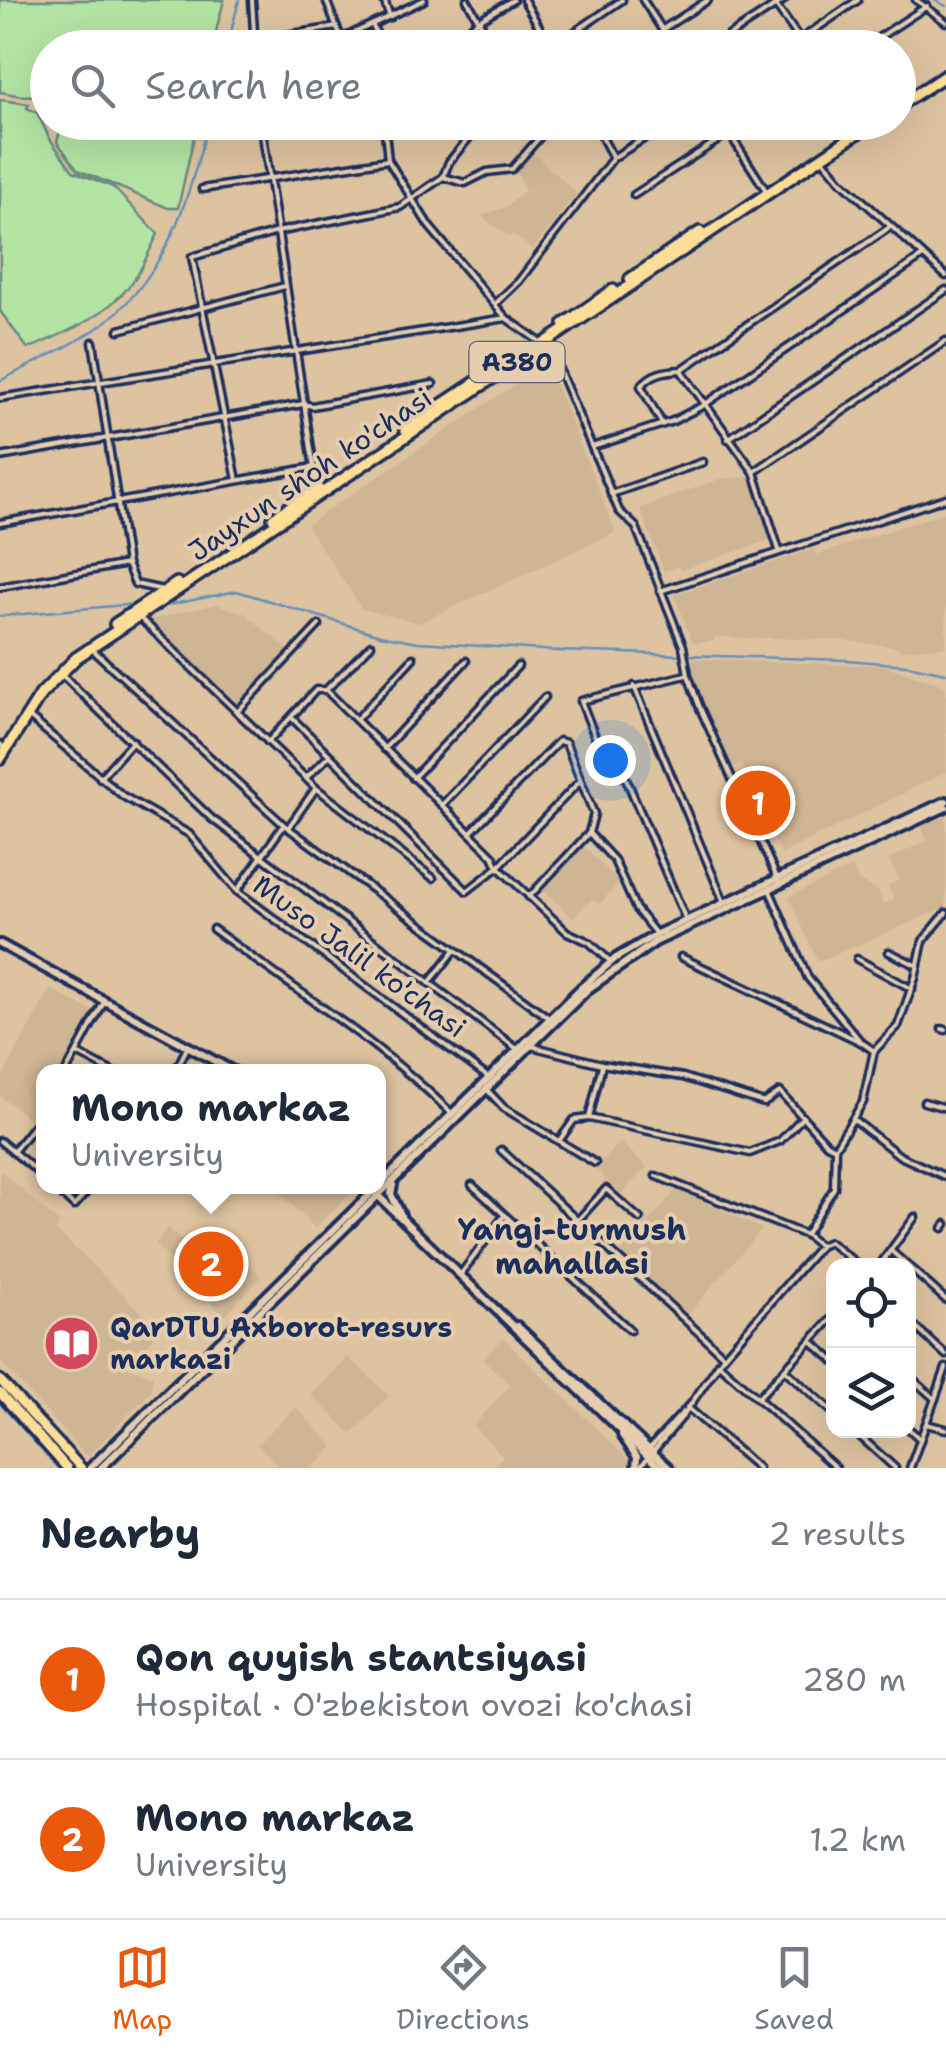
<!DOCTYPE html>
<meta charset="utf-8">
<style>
:root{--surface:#fff;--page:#f2f2f3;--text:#1f2937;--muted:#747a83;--line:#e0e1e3;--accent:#ea580c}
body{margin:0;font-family:"Shantell Sans",sans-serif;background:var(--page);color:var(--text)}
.controls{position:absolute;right:30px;bottom:30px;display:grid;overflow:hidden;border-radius:20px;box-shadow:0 10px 40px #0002}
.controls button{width:90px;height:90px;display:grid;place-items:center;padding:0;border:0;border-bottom:2px solid var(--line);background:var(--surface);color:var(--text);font:50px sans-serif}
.you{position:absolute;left:610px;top:760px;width:35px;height:35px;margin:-25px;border:8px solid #fff;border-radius:50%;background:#1a73e8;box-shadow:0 0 0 15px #1a73e833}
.badge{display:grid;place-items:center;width:65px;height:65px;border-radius:50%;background:var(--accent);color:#fff;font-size:32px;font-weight:700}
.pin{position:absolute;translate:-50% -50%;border:5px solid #fff;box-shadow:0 2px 10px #0006}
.popup{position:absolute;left:36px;top:1064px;width:350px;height:130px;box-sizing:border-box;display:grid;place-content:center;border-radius:20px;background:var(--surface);filter:drop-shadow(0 2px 8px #0005);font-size:32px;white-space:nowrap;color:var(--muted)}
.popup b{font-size:38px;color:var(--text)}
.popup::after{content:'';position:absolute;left:50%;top:100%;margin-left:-20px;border:20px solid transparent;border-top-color:var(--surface)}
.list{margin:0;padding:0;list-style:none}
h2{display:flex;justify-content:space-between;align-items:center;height:130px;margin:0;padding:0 40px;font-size:42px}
h2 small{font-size:32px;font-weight:400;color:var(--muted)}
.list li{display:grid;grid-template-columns:65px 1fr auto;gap:30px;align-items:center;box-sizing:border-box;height:160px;padding:0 40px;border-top:2px solid var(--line)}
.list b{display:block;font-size:38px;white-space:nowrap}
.list p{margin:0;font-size:32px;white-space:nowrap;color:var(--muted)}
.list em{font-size:32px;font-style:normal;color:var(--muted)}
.icon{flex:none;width:55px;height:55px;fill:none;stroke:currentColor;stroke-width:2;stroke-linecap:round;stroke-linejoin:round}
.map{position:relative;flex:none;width:946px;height:1468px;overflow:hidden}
.search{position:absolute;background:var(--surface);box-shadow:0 10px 40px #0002;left:30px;right:30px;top:30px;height:110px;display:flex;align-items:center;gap:25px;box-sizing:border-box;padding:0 35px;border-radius:55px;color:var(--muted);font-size:38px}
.sheet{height:450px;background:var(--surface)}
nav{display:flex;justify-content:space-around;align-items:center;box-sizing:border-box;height:140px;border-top:2px solid var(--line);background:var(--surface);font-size:28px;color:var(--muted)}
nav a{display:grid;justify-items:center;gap:5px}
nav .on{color:var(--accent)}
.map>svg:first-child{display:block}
</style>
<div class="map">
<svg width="946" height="1468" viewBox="0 0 946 1468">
<rect width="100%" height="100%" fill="#dec3a0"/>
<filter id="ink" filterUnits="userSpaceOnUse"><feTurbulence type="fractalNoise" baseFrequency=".01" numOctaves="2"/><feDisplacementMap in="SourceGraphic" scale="20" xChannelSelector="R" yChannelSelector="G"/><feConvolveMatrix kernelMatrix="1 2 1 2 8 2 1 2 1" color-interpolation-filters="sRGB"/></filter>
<g filter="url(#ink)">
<g fill="#ceb594">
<path d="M534 154 577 193 532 250 513 234 509 237 481 216 506 207 525 190 516 170Z"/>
<path d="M547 363 616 532 419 623 362 609 306 525Z"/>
<path d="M750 477 773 539 681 570 678 566 664 571 640 508 720 479Z"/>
<path d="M946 512V647L900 650 898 647 840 640 715 637 714 641 693 643 674 595 814 549 816 555Z"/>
<path d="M216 604 246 614 288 650 240 706 147 621Z"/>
<path d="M692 659 886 666 946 686V772L781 854 742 764 731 768 692 681Z"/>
<path d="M946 816V907L818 962 789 897 852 867 858 880 878 891 883 904 894 900 888 886 899 880 888 859 927 841 922 826Z"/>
<path d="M583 845 619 882 599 905 592 899 573 918 542 889Z"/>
<path d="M50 989 94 1012 62 1071 44 1072 43 1106 35 1123 0 1096V1082Z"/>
<path d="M620 1142 647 1167 621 1194 595 1169Z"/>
<path d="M0 1170 60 1224 56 1230 159 1329 129 1368 153 1376 151 1391 87 1457 0 1361Z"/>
<path d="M274 1187H341L350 1194 315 1228Z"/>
<path d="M677 1189 762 1229 687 1316 620 1254Z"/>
<path d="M168 1228 186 1243 199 1231 220 1251 229 1244 261 1277 224 1316 155 1244Z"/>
<path d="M503 1338 632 1463 627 1468H492L503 1456 473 1426 510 1385 483 1359Z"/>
<path d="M348 1357 389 1396 352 1434 311 1395Z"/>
<path d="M296 1407 334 1447 312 1468H280L257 1444Z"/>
</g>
<g fill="#b3e4a4" stroke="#678a81" stroke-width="2.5">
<path d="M0 0H224L212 47 48 48 47 95 22 96 0 92Z"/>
<path d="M0 100 29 104 27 108 37 113 50 139 73 171 113 187 158 234C149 251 142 270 131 284 105 317 65 333 28 349L0 311Z"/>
<path d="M62 123 180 122 193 126 195 132 178 208H168L78 170 57 142Z"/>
</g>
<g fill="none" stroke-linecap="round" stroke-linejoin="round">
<g stroke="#6590ba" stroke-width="2.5">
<path d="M935 0 946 6"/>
<path d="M227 48 239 0"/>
<path d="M0 381C31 364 66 349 96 329 165 281 189 201 208 122"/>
<path d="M159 607 237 591 380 635 418 642 558 651 846 660 907 665 946 673"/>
<path d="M0 616 136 604"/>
<path d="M0 1404 58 1468"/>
</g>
<defs>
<g id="street">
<path d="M252 0 255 48"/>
<path d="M326 0 345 48"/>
<path d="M384 0 390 17"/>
<path d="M467 0 490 40"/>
<path d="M524 0 551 48"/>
<path d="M643 0 674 48"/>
<path d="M772 0 806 48"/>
<path d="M916 0 946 22"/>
<path d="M373 26 382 48"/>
<path d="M663 29 708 0"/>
<path d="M341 39 424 0"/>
<path d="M255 40 337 27"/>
<path d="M445 48 479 20 513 0"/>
<path d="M532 48 547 42"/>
<path d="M551 48 622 0"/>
<path d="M657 48 669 40"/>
<path d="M710 48 784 0"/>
<path d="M788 48 858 0"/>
<path d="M863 48 927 6"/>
<path d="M226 122 243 125 269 122"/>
<path d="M261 122 317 488"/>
<path d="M384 122 388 160 429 226 506 318 543 344 555 360 619 511 636 527 683 646 688 675 700 708 778 880"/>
<path d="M594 122 613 158"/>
<path d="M722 122 765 189"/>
<path d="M854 122 857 127"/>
<path d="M821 157 841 181 946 276"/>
<path d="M443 177 465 183 487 172 512 169 553 122"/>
<path d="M202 189 388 160"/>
<path d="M634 195 746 122"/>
<path d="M495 304 519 281 613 158 670 122"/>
<path d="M119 330 285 286"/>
<path d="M93 342 127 564 135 584 163 590"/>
<path d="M682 372 754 472 779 550"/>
<path d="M0 398 506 318"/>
<path d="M661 422 641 386C652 373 664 371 681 370L890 227"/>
<path d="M728 439 946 290"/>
<path d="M592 447 673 421 704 405 923 256"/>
<path d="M0 457 303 404 312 406 433 384"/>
<path d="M754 472 946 341"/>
<path d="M237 480 192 257 277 232 400 207 443 177 449 162 478 127V122"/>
<path d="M611 494 703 462"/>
<path d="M0 523 314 467"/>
<path d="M0 587 127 564"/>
<path d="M660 591 946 498"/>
<path d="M138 616 316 788 433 878"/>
<path d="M94 651 284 825 549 1018"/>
<path d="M62 675 211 818 517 1049"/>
<path d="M686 675 581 701 599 747 610 744 614 750 686 920"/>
<path d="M634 686 724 902"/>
<path d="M326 690 371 645"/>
<path d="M238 711 319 625"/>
<path d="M27 715 123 796 189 834 237 891 489 1078"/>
<path d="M292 718 467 891 498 867 580 781"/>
<path d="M356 720 413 658"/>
<path d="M268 742 316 690H326L493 856 498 867 567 932 589 942 611 962"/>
<path d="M0 744 2 746"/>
<path d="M384 749 466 661"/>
<path d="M307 777 329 756"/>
<path d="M100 778 133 741"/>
<path d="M413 778 518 666"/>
<path d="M442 805 545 697"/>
<path d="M288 828 316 788"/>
<path d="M470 833 559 741 566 743 594 814 589 833 529 897"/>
<path d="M589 833 614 860 636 909 656 934"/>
<path d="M769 889 808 978 861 1042"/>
<path d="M237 891 283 826"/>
<path d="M213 929C290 986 386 1047 452 1114"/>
<path d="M889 952 918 966"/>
<path d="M681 957 861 1042 874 1051 863 1102 835 1148 834 1188 806 1234"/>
<path d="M857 959 912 989"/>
<path d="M429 983 455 950"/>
<path d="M942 1029 946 1030"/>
<path d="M531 1046 602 1064 683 1077 764 1103 780 1092 827 1144 835 1148"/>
<path d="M874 1051 898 1026 915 978 923 941 946 913"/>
<path d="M77 1053 113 1072"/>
<path d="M66 1072 104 1002"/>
<path d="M175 1072 188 1046"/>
<path d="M488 1091 504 1108 595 1163"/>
<path d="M924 1102 946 1108"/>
<path d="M589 1118 602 1065"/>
<path d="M853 1119 900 1156 946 1177"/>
<path d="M0 1141 44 1177"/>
<path d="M559 1141 574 1120 589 1118 750 1153 780 1141 803 1117"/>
<path d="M501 1150 724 1356"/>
<path d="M13 1152 44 1113"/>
<path d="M472 1185 630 1330"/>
<path d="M53 1186 74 1206 92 1186"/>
<path d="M578 1220 606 1189 640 1219"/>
<path d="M943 1228 946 1224"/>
<path d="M820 1246 829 1242 860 1266"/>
<path d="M891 1251 908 1266"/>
<path d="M879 1266 915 1217"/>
<path d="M908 1266 946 1300"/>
<path d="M461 1274 504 1216"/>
<path d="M908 1320 946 1355"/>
<path d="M811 1341 834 1361"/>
<path d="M718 1363 836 1468"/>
<path d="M785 1370 834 1413"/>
<path d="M908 1375 935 1399"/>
<path d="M758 1398 834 1316"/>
<path d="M687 1407 758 1468"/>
<path d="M926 1424 946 1429"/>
<path d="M908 1428 920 1439"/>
<path d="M853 1430 895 1468"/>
<path d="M649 1449 683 1412"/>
<path d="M639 1468 682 1417 724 1356 820 1246 806 1235 656 1176"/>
<path d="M910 1468 946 1368"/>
</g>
<g id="secondary">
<path d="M0 944 235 1072"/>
<path d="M393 1185 391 1194 401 1215"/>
<path d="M368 1186 660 1468"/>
<path d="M517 1326 669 1468"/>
<path d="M622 1435 637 1457 636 1468"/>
<path d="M90 1468 582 987 616 958 657 934 946 801"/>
<path d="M101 1468 588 989 655 942 946 807"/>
</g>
<g id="primary">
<path d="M0 1380 81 1468"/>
<path d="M0 1393 67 1468"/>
</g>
<g id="highway">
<path d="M898 106 946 75"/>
<path d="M630 279 700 232"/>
<path d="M564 324 613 290"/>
<path d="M405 429 488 374"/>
<path d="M273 518 318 488"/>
<path d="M115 624 177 583"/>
<path d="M0 759 41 694 76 658 874 122"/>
</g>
</defs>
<use href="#street" stroke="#1b2f5e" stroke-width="11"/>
<use href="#secondary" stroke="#1b2f5e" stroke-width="14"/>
<use href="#primary" stroke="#1b2f5e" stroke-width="15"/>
<use href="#highway" stroke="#1b2f5e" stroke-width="16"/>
<use href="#street" stroke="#e5cdad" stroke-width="4"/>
<use href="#secondary" stroke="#e5cdad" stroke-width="6"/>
<use href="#primary" stroke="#fedd96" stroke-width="8"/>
<use href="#highway" stroke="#fedd96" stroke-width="9"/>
</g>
</g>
<defs>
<symbol id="library-disc" viewBox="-11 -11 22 22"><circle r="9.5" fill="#d1495b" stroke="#e5cdad"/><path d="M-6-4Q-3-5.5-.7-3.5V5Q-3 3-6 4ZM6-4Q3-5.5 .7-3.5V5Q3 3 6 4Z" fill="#fff"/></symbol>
</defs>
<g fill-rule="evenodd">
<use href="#library-disc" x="40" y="1312" width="63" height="63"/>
</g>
<g text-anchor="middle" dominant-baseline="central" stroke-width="8" stroke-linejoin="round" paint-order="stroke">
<rect fill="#e5cdad" stroke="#585e76" stroke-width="2.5" x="469.5" y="342" width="95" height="40" rx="8"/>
<g font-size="25" font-weight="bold" fill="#1b2f5e">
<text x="517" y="362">A380</text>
</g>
<g font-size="28" fill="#1b2f5e" stroke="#e5cdad">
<text transform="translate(310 474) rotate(-34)">Jayxun shoh ko'chasi</text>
<text transform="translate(360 956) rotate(36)">Muso Jalil ko'chasi</text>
</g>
<g font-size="28" font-weight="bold" fill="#1b2f5e" stroke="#e5cdad" text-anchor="start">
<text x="110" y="1327">QarDTU Axborot-resurs<tspan x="110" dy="32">markazi</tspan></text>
</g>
<g font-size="30" font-weight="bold" fill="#1b2f5e" stroke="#e5cdad">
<text x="572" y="1229">Yangi-turmush<tspan x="572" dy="34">mahallasi</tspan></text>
</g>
</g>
</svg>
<div class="controls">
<button><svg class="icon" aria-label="locate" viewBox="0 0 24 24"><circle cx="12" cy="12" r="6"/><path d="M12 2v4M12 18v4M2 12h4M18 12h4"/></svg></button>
<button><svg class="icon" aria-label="layers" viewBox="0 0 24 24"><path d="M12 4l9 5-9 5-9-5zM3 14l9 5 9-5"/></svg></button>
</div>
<div class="you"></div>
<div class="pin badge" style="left:758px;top:803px">1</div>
<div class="pin badge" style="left:211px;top:1264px">2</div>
<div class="popup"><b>Mono markaz</b>University</div>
<div class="search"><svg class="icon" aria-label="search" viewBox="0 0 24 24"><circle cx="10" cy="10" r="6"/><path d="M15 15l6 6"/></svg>Search here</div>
</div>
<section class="sheet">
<h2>Nearby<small>2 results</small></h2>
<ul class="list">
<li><span class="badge">1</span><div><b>Qon quyish stantsiyasi</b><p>Hospital · O'zbekiston ovozi ko'chasi</p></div><em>280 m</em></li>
<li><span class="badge">2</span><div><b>Mono markaz</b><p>University</p></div><em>1.2 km</em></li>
</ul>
</section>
<nav>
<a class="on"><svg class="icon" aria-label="map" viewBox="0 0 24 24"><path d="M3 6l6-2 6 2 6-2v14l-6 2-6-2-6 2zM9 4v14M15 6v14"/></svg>Map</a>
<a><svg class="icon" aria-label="directions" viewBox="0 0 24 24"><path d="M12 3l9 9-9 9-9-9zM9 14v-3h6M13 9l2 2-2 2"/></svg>Directions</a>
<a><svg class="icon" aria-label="saved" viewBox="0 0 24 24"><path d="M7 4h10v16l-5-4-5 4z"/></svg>Saved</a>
</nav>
